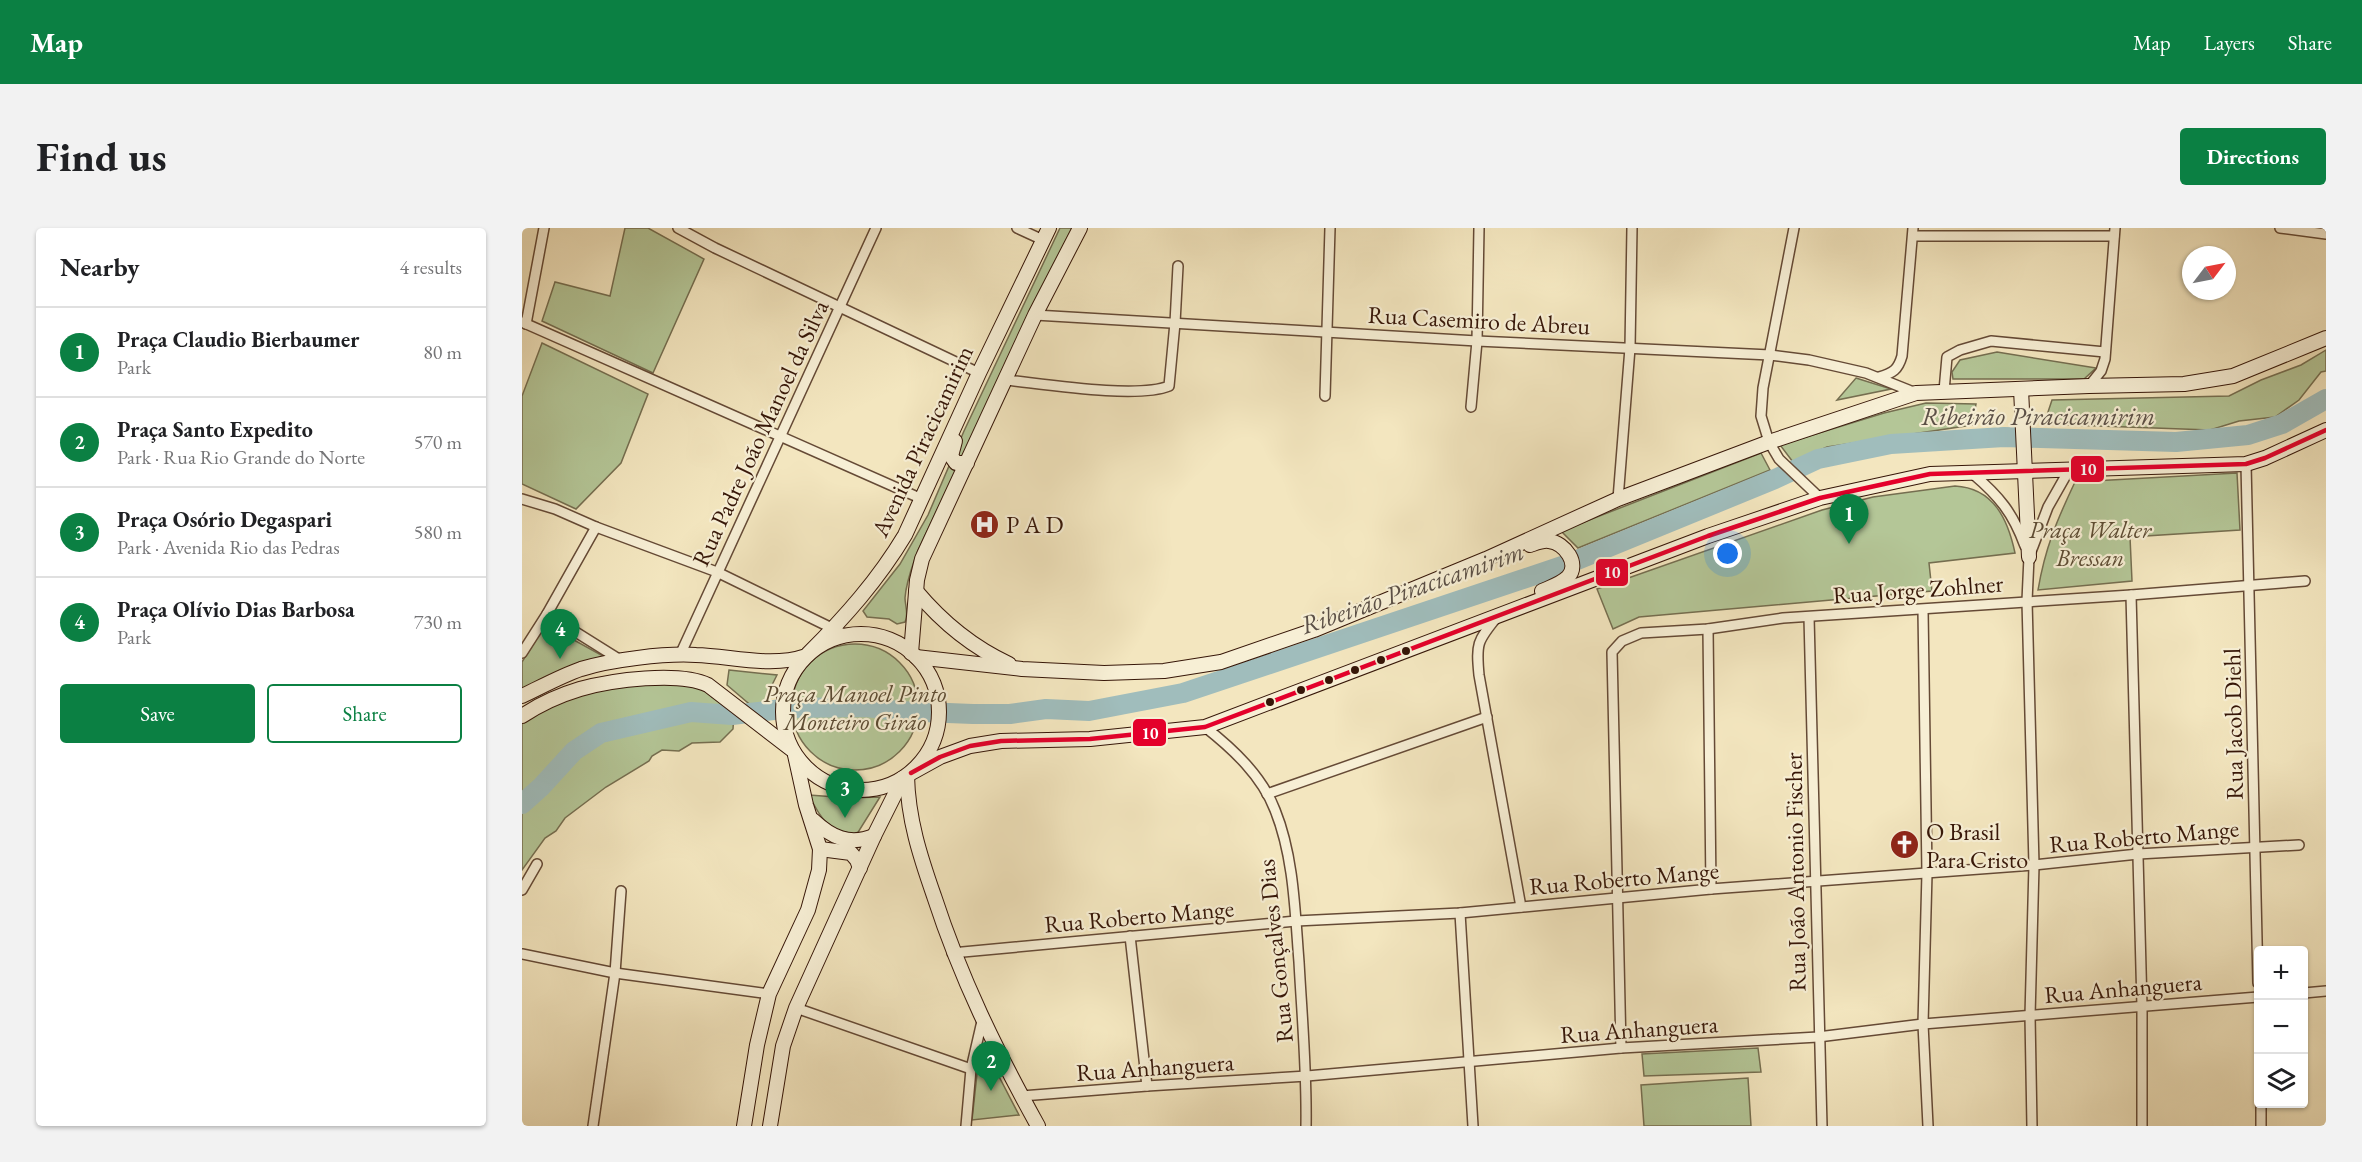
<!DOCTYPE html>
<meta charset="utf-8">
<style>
:root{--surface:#fff;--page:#f2f2f2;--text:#202124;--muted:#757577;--line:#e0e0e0;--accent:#0b8043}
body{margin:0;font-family:"EB Garamond",serif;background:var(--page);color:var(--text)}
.controls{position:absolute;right:18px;bottom:18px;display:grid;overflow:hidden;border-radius:6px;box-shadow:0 2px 4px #0004}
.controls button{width:54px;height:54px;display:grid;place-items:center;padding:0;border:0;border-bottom:2px solid var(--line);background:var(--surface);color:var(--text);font:30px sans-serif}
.compass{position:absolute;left:1660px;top:18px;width:54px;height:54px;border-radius:50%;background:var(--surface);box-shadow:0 2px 4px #0004;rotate:58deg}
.you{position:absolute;left:1206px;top:326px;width:21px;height:21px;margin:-15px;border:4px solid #fff;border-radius:50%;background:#1a73e8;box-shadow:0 0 0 9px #1a73e833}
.badge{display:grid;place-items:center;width:39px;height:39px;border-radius:50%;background:var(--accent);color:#fff;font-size:20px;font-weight:700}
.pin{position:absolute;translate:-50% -50px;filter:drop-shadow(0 2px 3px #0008)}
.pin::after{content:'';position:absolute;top:32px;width:21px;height:18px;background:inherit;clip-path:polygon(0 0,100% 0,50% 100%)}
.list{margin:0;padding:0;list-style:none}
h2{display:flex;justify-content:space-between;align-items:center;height:78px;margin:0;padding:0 24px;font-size:26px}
h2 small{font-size:20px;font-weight:400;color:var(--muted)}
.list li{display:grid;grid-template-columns:39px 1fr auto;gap:18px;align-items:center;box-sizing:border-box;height:90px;padding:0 24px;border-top:2px solid var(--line)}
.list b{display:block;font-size:22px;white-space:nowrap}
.list p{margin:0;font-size:20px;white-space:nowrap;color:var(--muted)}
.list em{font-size:20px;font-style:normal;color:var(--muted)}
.actions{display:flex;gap:12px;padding:18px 24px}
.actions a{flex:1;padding:14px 0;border:2px solid var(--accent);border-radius:6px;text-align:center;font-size:21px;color:var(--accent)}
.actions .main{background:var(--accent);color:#fff}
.icon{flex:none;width:33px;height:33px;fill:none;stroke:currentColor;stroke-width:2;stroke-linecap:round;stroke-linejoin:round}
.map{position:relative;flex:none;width:1804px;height:898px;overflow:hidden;border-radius:6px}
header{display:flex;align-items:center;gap:36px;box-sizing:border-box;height:84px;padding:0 30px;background:var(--accent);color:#fff}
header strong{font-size:28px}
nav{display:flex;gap:33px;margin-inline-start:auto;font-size:21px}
.intro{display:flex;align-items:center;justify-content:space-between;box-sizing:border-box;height:144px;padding:0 36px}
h1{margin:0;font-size:42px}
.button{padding:15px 27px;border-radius:6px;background:var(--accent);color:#fff;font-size:21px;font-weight:700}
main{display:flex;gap:36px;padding:0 36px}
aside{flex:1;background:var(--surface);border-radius:6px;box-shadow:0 2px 4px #0004}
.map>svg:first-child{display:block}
</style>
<header>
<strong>Map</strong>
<nav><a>Map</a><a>Layers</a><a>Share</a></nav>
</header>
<div class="intro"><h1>Find us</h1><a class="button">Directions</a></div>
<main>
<aside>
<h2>Nearby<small>4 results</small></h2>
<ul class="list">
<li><span class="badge">1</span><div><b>Praça Claudio Bierbaumer</b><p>Park</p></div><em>80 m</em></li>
<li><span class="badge">2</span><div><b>Praça Santo Expedito</b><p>Park · Rua Rio Grande do Norte</p></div><em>570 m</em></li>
<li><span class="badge">3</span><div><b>Praça Osório Degaspari</b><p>Park · Avenida Rio das Pedras</p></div><em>580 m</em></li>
<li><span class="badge">4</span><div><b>Praça Olívio Dias Barbosa</b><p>Park</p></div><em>730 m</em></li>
</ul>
<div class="actions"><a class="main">Save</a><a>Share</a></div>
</aside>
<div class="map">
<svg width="1804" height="898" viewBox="0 0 1804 898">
<rect width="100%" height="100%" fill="#f3e6bf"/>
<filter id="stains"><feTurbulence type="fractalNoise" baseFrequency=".00333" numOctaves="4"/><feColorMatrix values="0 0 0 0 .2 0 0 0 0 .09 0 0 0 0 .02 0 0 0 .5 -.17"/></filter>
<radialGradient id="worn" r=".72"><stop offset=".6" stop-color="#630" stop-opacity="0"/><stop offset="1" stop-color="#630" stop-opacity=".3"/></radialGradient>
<g fill="#b4c697" stroke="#756e50" stroke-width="1.5">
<path d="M103 0H126L182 31 131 145 20 93 33 54 88 68Z"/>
<path d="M538 0H551L396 322C391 337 384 353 383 370 383 378 387 386 383 394L375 396 367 391 345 389 341 383 378 336 406 287 442 203Z"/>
<path d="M20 115 126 166 99 235 54 281 0 256V168Z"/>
<path d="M1804 122V143L1799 144 1777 172 1753 189 1717 193 1688 202 1522 196 1530 172 1707 168 1739 152 1779 137Z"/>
<path d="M1475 124 1574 140 1562 151H1431L1430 144 1438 132Z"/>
<path d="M1334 150 1369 161 1315 172Z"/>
<path d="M1404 175 1454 176 1450 197 1305 219 1271 234 1258 217 1362 185Z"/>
<path d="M1239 225 1248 242 1056 320 1039 303Z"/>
<path d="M1715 245 1718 302 1608 309 1610 353 1516 362C1523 320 1535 292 1553 254Z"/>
<path d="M1433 258C1472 260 1486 292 1493 325L1407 335 1410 363 1117 389 1091 401 1075 361 1300 282 1351 269Z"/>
<path d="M23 396 81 428 27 448 0 463V434Z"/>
<circle cx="333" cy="479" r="63"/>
<path d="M207 442 255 447 245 467 244 480H232L205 457Z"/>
<path d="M142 452 191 463 190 469 200 473 212 485 211 501 198 514 170 515 157 523 140 522 130 528 127 533 84 559 43 590 34 603 23 610 0 642V492L60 461Z"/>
<path d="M287 567 327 570 358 569 335 606C307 604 299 592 287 567Z"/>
<path d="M1236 820 1239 844 1122 848 1120 826Z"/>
<path d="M459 831H464L472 839 497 887 450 892 456 837Z"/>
<path d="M1226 850 1229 898H1122L1119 857Z"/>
</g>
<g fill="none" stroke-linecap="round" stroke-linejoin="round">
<path stroke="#a0bdbc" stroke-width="20" d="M0 576 19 559 52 523 79 505 169 484 210 487 269 480 345 479 376 483 451 486H488L524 481 567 483 661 465 1043 337 1253 251 1296 231 1369 216 1482 209 1654 214 1726 207 1760 196 1804 171"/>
<defs>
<g id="street">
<path d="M156 0 193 20 457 145"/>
<path d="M495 0 521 12"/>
<path d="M1272 0 1241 160 1239 188 1247 214 1257 231 1298 270"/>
<path d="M1758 0 1804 6"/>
<path d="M1391 8H1592"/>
<path d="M513 87 955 113 1248 127 1287 132 1344 145 1394 165"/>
<path d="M0 94 400 271"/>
<path d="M4 96 22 0"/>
<path d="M1357 149C1371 145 1376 142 1380 128L1391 0"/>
<path d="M484 152C522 156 615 171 647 158L653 95 656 38"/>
<path d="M1567 158 1579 143 1583 131 1593 0"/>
<path d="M1422 163 1425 129 1438 122 1469 113 1583 124"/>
<path d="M803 168 808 0"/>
<path d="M949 179 955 113 957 0"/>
<path d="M1724 236 1736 755"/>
<path d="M1451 246C1477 268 1491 285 1503 318"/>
<path d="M0 271 33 281 74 299 195 344 324 407"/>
<path d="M1096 271 1108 120 1110 0"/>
<path d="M1609 367 1620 778V898"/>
<path d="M1401 382 1405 645 1401 796 1406 898"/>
<path d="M25 386 100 433"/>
<path d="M975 389C955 413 954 416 957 447L999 679"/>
<path d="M1287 389 1300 898"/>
<path d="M1186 401 1189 661"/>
<path d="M0 425 25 386 74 299"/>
<path d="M158 427 354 0"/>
<path d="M683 499C711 521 740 548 753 582 772 629 773 684 777 734 780 789 785 843 784 898"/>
<path d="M745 566 965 489"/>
<path d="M0 662 15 636"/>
<path d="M938 685 951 898"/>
<path d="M608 708 625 858"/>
<path d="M430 725 774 693 938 685 1189 661 1512 637 1616 626 1777 617"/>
<path d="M0 726 93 745 247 766"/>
<path d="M1782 765 1804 763"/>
<path d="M274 780 449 841"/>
<path d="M1099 820 1090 424 1100 413 1119 405 1186 401 1261 390 1609 367 1783 353"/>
<path d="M500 868 625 858 785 848 1099 820 1296 809 1401 796 1736 769"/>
<path d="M1739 876V898"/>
<path d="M71 898 93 745 99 663"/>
<path d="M444 898 449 841 460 793"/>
<path d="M1510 898 1508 788 1512 637 1505 373 1507 329 1526 279 1547 242"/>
</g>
<g id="secondary">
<path d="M1499 161 1507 329"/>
<path d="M433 213 429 228 434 235H445"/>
<path d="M1008 317C1014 315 1021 312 1027 313 1043 315 1058 336 1046 349 1039 356 1029 359 1020 363"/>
<path d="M394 363C420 394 450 419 487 436"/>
<circle cx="339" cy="484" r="78"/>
<path d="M389 425 395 352 400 331 513 87 558 0"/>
<path d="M286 426C323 389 356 352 383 307L457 145 527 0"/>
<path d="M394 429 500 441 582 445 642 443 699 434 792 402 964 331 1096 271 1247 214 1394 165 1567 158 1662 156 1711 148 1804 110"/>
<path d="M0 468C19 459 39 448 59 441 88 432 143 425 174 427 209 428 249 440 284 428"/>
<path d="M0 488C18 476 38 467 58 461 90 452 157 443 186 457L269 521"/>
<path d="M389 545 418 529 448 518 479 513 568 511 683 499 1186 308 1298 270 1408 246 1724 236 1743 230 1804 202"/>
<path d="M385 548C386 591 398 628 412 668 439 751 474 822 516 898"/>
<path d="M291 592C309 609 327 618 352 608"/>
<path d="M298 621 329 625 335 632 338 640"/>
<path d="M222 898 235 817 247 766 286 682 297 642 298 621 284 577 273 527"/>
<path d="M248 898 261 818 274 780 352 608 381 550"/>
</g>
</defs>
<use href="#street" stroke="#654a36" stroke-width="12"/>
<use href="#secondary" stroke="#361608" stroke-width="16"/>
<use href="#street" stroke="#f7efd5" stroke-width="9"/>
<use href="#secondary" stroke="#f7efd5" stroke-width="14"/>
<defs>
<path id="bus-1" d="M389 545 418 529 448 518 479 513 568 511 683 499 1186 308 1298 270 1408 246 1724 236 1743 230 1804 202"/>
</defs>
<use href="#bus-1" stroke="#f7efd5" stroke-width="9"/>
<use href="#bus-1" stroke="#e4002b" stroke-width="4.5"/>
</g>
<defs>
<symbol id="hospital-disc" viewBox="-11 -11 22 22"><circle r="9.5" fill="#8f2418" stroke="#f7efd5"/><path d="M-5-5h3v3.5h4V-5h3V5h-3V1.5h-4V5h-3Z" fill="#fff"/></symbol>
<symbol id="church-disc" viewBox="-11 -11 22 22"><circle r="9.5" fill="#8f2418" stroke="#f7efd5"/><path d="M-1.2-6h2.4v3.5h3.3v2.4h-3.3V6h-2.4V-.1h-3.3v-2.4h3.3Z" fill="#fff"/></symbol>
</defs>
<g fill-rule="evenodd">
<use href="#hospital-disc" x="446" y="280" width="33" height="33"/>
<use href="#church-disc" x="1366" y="600" width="33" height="33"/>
</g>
<g fill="#361608" stroke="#f7efd5" stroke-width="2">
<circle cx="884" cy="423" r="5"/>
<circle cx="859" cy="432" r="5"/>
<circle cx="833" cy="442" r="5"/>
<circle cx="807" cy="452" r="5"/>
<circle cx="779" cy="462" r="5"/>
<circle cx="748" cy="474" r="5"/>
</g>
<g text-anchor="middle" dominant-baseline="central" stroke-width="4.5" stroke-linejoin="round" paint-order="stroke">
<g font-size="24" fill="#361608" stroke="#f7efd5">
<text transform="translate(957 92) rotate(3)">Rua Casemiro de Abreu</text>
<text transform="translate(238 205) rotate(-65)">Rua Padre João Manoel da Silva</text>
<text transform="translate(400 213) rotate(-65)">Avenida Piracicamirim</text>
<text transform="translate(1396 361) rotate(-4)">Rua Jorge Zohlner</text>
<text transform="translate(1711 496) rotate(-91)">Rua Jacob Diehl</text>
<text transform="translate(1622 608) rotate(-5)">Rua Roberto Mange</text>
<text transform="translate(1273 644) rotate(-91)">Rua João Antonio Fischer</text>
<text transform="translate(1102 650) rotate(-5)">Rua Roberto Mange</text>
<text transform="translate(617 688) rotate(-5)">Rua Roberto Mange</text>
<text transform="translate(753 723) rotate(-96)">Rua Gonçalves Dias</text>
<text transform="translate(1601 760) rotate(-5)">Rua Anhanguera</text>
<text transform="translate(1117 801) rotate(-4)">Rua Anhanguera</text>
<text transform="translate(633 839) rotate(-4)">Rua Anhanguera</text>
</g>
<g font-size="24" fill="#361608" stroke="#f7efd5" text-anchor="start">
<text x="484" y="296">P A D</text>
<text x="1404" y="603">O Brasil<tspan x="1404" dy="28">Para Cristo</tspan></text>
</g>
<g font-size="24" font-style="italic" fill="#5c4b33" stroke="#f7efd5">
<text x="1568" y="301">Praça Walter<tspan x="1568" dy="28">Bressan</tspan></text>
<text x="333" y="465">Praça Manoel Pinto<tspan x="333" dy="28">Monteiro Girão</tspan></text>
</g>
<g font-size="26" font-style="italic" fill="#5b5047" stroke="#f7efd5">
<text x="1516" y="188">Ribeirão Piracicamirim</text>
<text transform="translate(890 360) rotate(-19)">Ribeirão Piracicamirim</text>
</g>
</g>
<g stroke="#f7efd5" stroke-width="2">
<rect x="1548" y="227" width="35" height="28" rx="6" fill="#e4002b"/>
<rect x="1073" y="330" width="34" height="29" rx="6" fill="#e4002b"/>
<rect x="610" y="490" width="35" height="29" rx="6" fill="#e4002b"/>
</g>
<g font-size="16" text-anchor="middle" font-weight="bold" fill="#fff">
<text x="1566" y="247">10</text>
<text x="1090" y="350">10</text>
<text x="628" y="511">10</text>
</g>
<rect width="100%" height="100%" filter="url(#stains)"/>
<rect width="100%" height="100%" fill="url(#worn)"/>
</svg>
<div class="controls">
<button>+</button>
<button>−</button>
<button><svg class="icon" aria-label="layers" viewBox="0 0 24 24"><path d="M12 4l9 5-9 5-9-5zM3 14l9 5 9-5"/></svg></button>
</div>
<svg class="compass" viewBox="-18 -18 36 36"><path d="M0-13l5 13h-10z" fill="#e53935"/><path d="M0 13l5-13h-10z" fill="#757577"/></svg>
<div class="you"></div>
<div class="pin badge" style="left:1327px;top:316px">1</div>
<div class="pin badge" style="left:469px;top:863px">2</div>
<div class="pin badge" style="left:323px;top:590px">3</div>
<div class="pin badge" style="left:38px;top:431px">4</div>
</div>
</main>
